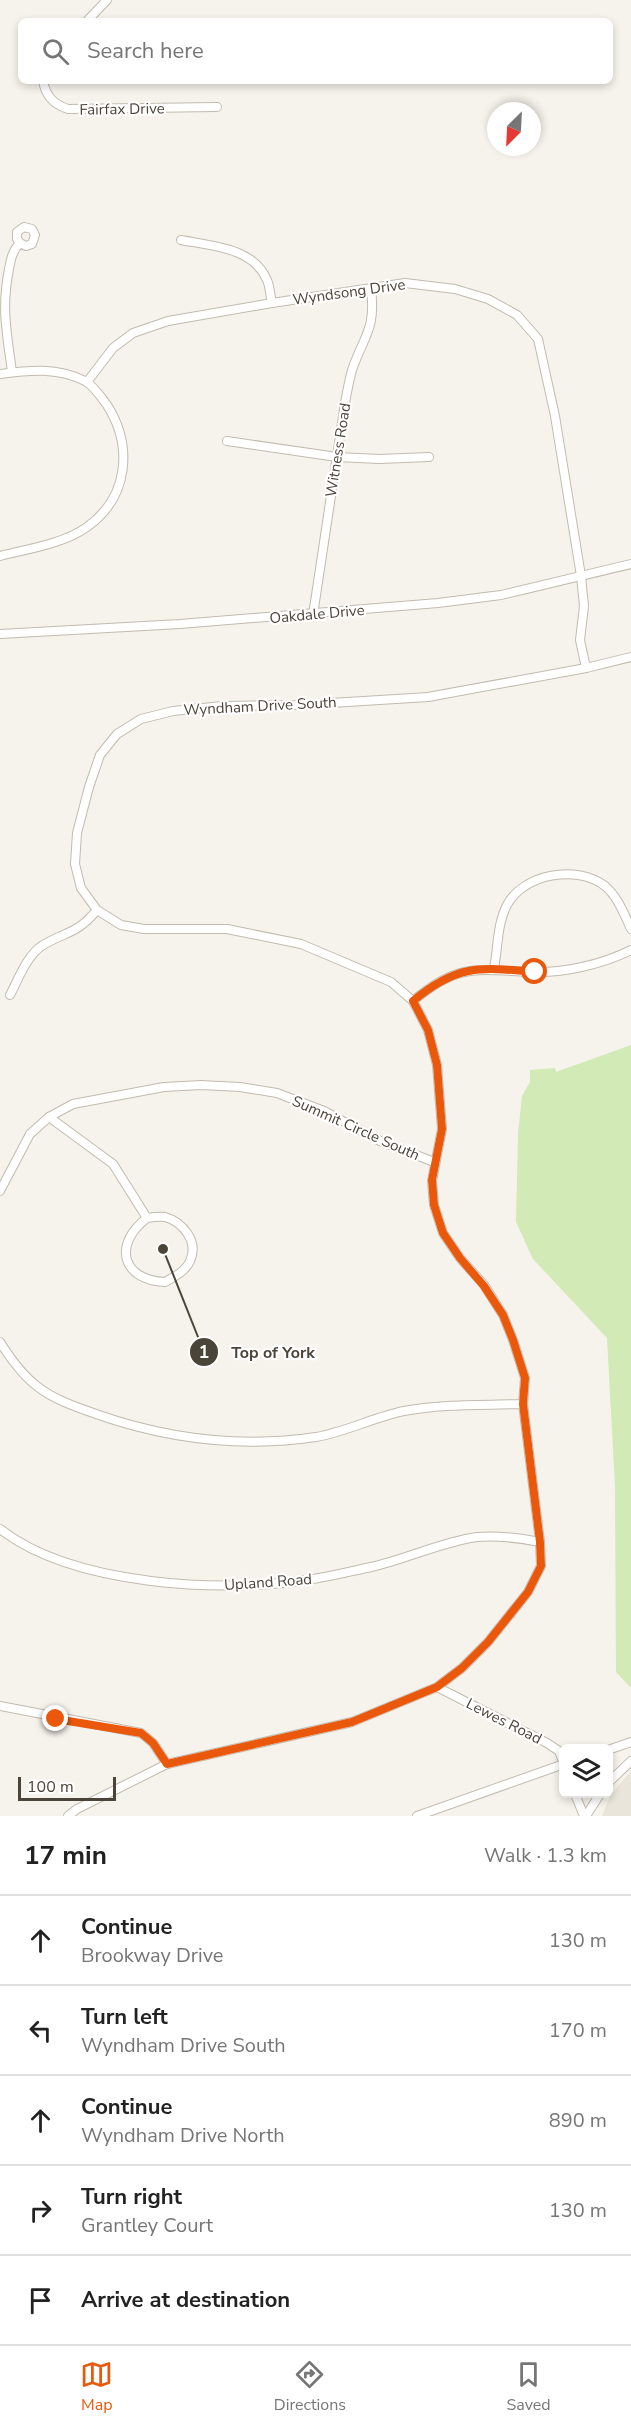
<!DOCTYPE html>
<meta charset="utf-8">
<style>
:root{--surface:#fff;--page:#f6f6f6;--text:#222;--muted:#767676;--line:#e0e0e0;--accent:#ea580c}
body{margin:0;font-family:"Nunito Sans",sans-serif;background:var(--page);color:var(--text)}
.controls{position:absolute;right:18px;bottom:18px;display:grid;overflow:hidden;border-radius:9px;box-shadow:0 3px 9px #0003}
.controls button{width:54px;height:54px;display:grid;place-items:center;padding:0;border:0;border-bottom:2px solid var(--line);background:var(--surface);color:var(--text);font:30px sans-serif}
.compass{position:absolute;left:487px;top:102px;width:54px;height:54px;border-radius:50%;background:var(--surface);box-shadow:0 3px 9px #0003;rotate:204deg}
.scale{position:absolute;left:18px;bottom:15px;width:98px;box-sizing:border-box;padding-left:6px;border:3px solid #4b4439;border-top:0;font-size:16px;line-height:21px;white-space:nowrap;color:#4b4439;-webkit-text-stroke:4px #fff;paint-order:stroke}
.stop{position:absolute;width:18px;height:18px;margin:-14px;border:4px solid #ea580c;border-radius:50%;background:#fff}
.stop.end{background:#ea580c;border-color:#fff;box-shadow:0 2px 6px #0008}
.list{margin:0;padding:0;list-style:none}
h2{display:flex;justify-content:space-between;align-items:center;height:78px;margin:0;padding:0 24px;font-size:26px}
h2 small{font-size:20px;font-weight:400;color:var(--muted)}
.list li{display:grid;grid-template-columns:39px 1fr auto;gap:18px;align-items:center;box-sizing:border-box;height:90px;padding:0 24px;border-top:2px solid var(--line)}
.list b{display:block;font-size:22px;white-space:nowrap}
.list p{margin:0;font-size:20px;white-space:nowrap;color:var(--muted)}
.list em{font-size:20px;font-style:normal;color:var(--muted)}
.icon{flex:none;width:33px;height:33px;fill:none;stroke:currentColor;stroke-width:2;stroke-linecap:round;stroke-linejoin:round}
.map{position:relative;flex:none;width:631px;height:1816px;overflow:hidden}
.search{position:absolute;background:var(--surface);box-shadow:0 3px 9px #0003;left:18px;right:18px;top:18px;height:66px;display:flex;align-items:center;gap:15px;box-sizing:border-box;padding:0 21px;border-radius:9px;color:var(--muted);font-size:22px}
.sheet{height:528px;background:var(--surface)}
nav{display:flex;justify-content:space-around;align-items:center;box-sizing:border-box;height:84px;border-top:2px solid var(--line);background:var(--surface);font-size:16px;color:var(--muted)}
nav a{display:grid;justify-items:center;gap:3px}
nav .on{color:var(--accent)}
.map>svg:first-child{display:block}
</style>
<div class="map">
<svg width="631" height="1816" viewBox="0 0 631 1816">
<rect width="100%" height="100%" fill="#f6f3ec"/>
<path fill="#eae5da" d="M631 1771V1816H602L610 1796Z"/>
<path fill="#d2eab5" d="M631 1045V1688L616 1672 615 1487 607 1338 533 1259 516 1222 518 1133 522 1096 530 1082V1070L555 1068 556 1072Z"/>
<g fill="none" stroke-linecap="round" stroke-linejoin="round">
<defs>
<g id="minor">
<path d="M87 21 107 0"/>
<path d="M43 81C46 96 53 104 68 109L217 107"/>
<path d="M181 240C211 246 253 247 267 280 270 286 270 295 272 303"/>
<path d="M12 372C7 333 1 309 9 269 11 259 12 251 20 243L17 239V232L24 227 32 229 35 235 32 244 26 246 20 243"/>
<path d="M0 374C30 370 57 367 85 381 94 386 101 397 107 405 133 446 129 497 87 527 63 544 28 549 0 556"/>
<path d="M87 382 113 348 133 333 168 321 272 303 405 283 455 289 488 299 517 315 538 339 555 416 581 576 584 606 580 640 586 668"/>
<path d="M227 441 337 457 379 459 429 457"/>
<path d="M313 615 345 403C347 392 349 381 352 370 364 335 376 330 371 289"/>
<path d="M0 634 180 624 438 603 501 595 631 564"/>
<path d="M494 968C498 948 497 924 507 905 523 874 577 864 605 886 618 897 624 914 631 929"/>
<path d="M10 995C19 978 27 955 43 945 67 931 77 934 97 910"/>
<path d="M413 1001C459 962 477 970 533 972 565 973 603 964 631 950"/>
<path d="M49 1117 113 1164 147 1218C113 1244 121 1280 165 1282 174 1277 186 1271 190 1261 199 1242 183 1222 165 1217 159 1216 153 1217 147 1218"/>
<path d="M0 1191 30 1134 49 1117 73 1104 164 1087 201 1085 240 1087 277 1093 324 1111 380 1141 434 1162"/>
<path d="M0 1342C10 1358 22 1375 38 1387 55 1400 76 1407 96 1414 167 1439 241 1448 316 1437 346 1432 374 1417 404 1411 443 1404 483 1405 523 1404"/>
<path d="M0 1529C73 1586 225 1594 313 1579 333 1576 352 1571 371 1567 407 1559 441 1542 477 1537 499 1535 519 1538 540 1542"/>
<path d="M437 1687 547 1743 559 1751 564 1764"/>
<path d="M0 1706 141 1733 153 1743 167 1764"/>
<path d="M608 1750 631 1742"/>
<path d="M608 1783 631 1761"/>
<path d="M575 1794 584 1816"/>
<path d="M68 1816 77 1809 167 1764 352 1722 437 1687 462 1668 488 1642 528 1592 541 1566 540 1542 523 1404 525 1378 513 1340 503 1315 484 1285 460 1258 443 1233 434 1205 432 1181 442 1129 437 1065 428 1030 413 1001 391 982 301 944 227 929H144L121 925 97 910 81 888 75 864 77 833 89 787 100 755 117 734 141 719 173 711 222 706 299 705 428 697 586 668 631 657"/>
<path d="M417 1816 564 1764"/>
<path d="M586 1816 600 1794"/>
</g>
</defs>
<use href="#minor" stroke="#c2bbae" stroke-width="10"/>
<use href="#minor" stroke="#fff" stroke-width="8"/>
</g>
<g fill="none" stroke-linecap="round" stroke-linejoin="round">
<path stroke="#ea580c" stroke-width="8" d="M56 1719 141 1733 153 1743 167 1764 352 1722 437 1687 462 1668 488 1642 528 1592 541 1566 540 1542 523 1404 525 1378 513 1340 503 1315 484 1286 460 1258 443 1233 434 1205 432 1180 442 1129 437 1065 428 1030 413 1001C457 964 480 967 535 972"/>
</g>
<g text-anchor="middle" dominant-baseline="central" stroke-width="4.5" stroke-linejoin="round" paint-order="stroke">
<g font-size="15" fill="#4b4439" stroke="#fff">
<text transform="translate(122 109) rotate(-1)">Fairfax Drive</text>
<text transform="translate(349 292) rotate(-8)">Wyndsong Drive</text>
<text transform="translate(338 450) rotate(-81)">Witness Road</text>
<text transform="translate(317 614) rotate(-5)">Oakdale Drive</text>
<text transform="translate(260 706) rotate(-3)">Wyndham Drive South</text>
<text transform="translate(356 1128) rotate(24)">Summit Circle South</text>
<text transform="translate(268 1582) rotate(-4)">Upland Road</text>
<text transform="translate(504 1721) rotate(27)">Lewes Road</text>
</g>
</g>
<path fill="none" stroke="#4b4439" stroke-width="2" d="M163 1249L204 1352"/>
<g fill="#4b4439" stroke="#fff" stroke-width="2">
<circle cx="163" cy="1249" r="6"/>
<circle cx="204" cy="1352" r="15"/>
</g>
<g font-size="18" text-anchor="middle" font-weight="bold" fill="#fff">
<text x="204" y="1358">1</text>
</g>
<g font-size="16" text-anchor="middle" font-weight="bold" fill="#4b4439" stroke="#fff" stroke-width="4.5" stroke-linejoin="round" paint-order="stroke">
<text x="273" y="1358">Top of York</text>
</g>
</svg>
<div class="controls">
<button><svg class="icon" aria-label="layers" viewBox="0 0 24 24"><path d="M12 4l9 5-9 5-9-5zM3 14l9 5 9-5"/></svg></button>
</div>
<svg class="compass" viewBox="-18 -18 36 36"><path d="M0-13l5 13h-10z" fill="#e53935"/><path d="M0 13l5-13h-10z" fill="#767676"/></svg>
<div class="scale">100 m</div>
<div class="stop" style="left:535px;top:972px"></div>
<div class="stop end" style="left:56px;top:1719px"></div>
<div class="search"><svg class="icon" aria-label="search" viewBox="0 0 24 24"><circle cx="10" cy="10" r="6"/><path d="M15 15l6 6"/></svg>Search here</div>
</div>
<section class="sheet">
<h2>17 min<small>Walk · 1.3 km</small></h2>
<ul class="list">
<li><svg class="icon" aria-label="ahead" viewBox="0 0 24 24"><path d="M12 20V5M6 11l6-6 6 6"/></svg><div><b>Continue</b><p>Brookway Drive</p></div><em>130 m</em></li>
<li><svg class="icon" aria-label="left" viewBox="0 0 24 24"><path d="M17 20v-9H6M10 6l-5 5 5 5"/></svg><div><b>Turn left</b><p>Wyndham Drive South</p></div><em>170 m</em></li>
<li><svg class="icon" aria-label="ahead" viewBox="0 0 24 24"><path d="M12 20V5M6 11l6-6 6 6"/></svg><div><b>Continue</b><p>Wyndham Drive North</p></div><em>890 m</em></li>
<li><svg class="icon" aria-label="right" viewBox="0 0 24 24"><path d="M7 20v-9h11M14 6l5 5-5 5"/></svg><div><b>Turn right</b><p>Grantley Court</p></div><em>130 m</em></li>
<li><svg class="icon" aria-label="arrive" viewBox="0 0 24 24"><path d="M6 21V4h12l-3 4 3 4H6"/></svg><div><b>Arrive at destination</b></div></li>
</ul>
</section>
<nav>
<a class="on"><svg class="icon" aria-label="map" viewBox="0 0 24 24"><path d="M3 6l6-2 6 2 6-2v14l-6 2-6-2-6 2zM9 4v14M15 6v14"/></svg>Map</a>
<a><svg class="icon" aria-label="directions" viewBox="0 0 24 24"><path d="M12 3l9 9-9 9-9-9zM9 14v-3h6M13 9l2 2-2 2"/></svg>Directions</a>
<a><svg class="icon" aria-label="saved" viewBox="0 0 24 24"><path d="M7 4h10v16l-5-4-5 4z"/></svg>Saved</a>
</nav>
